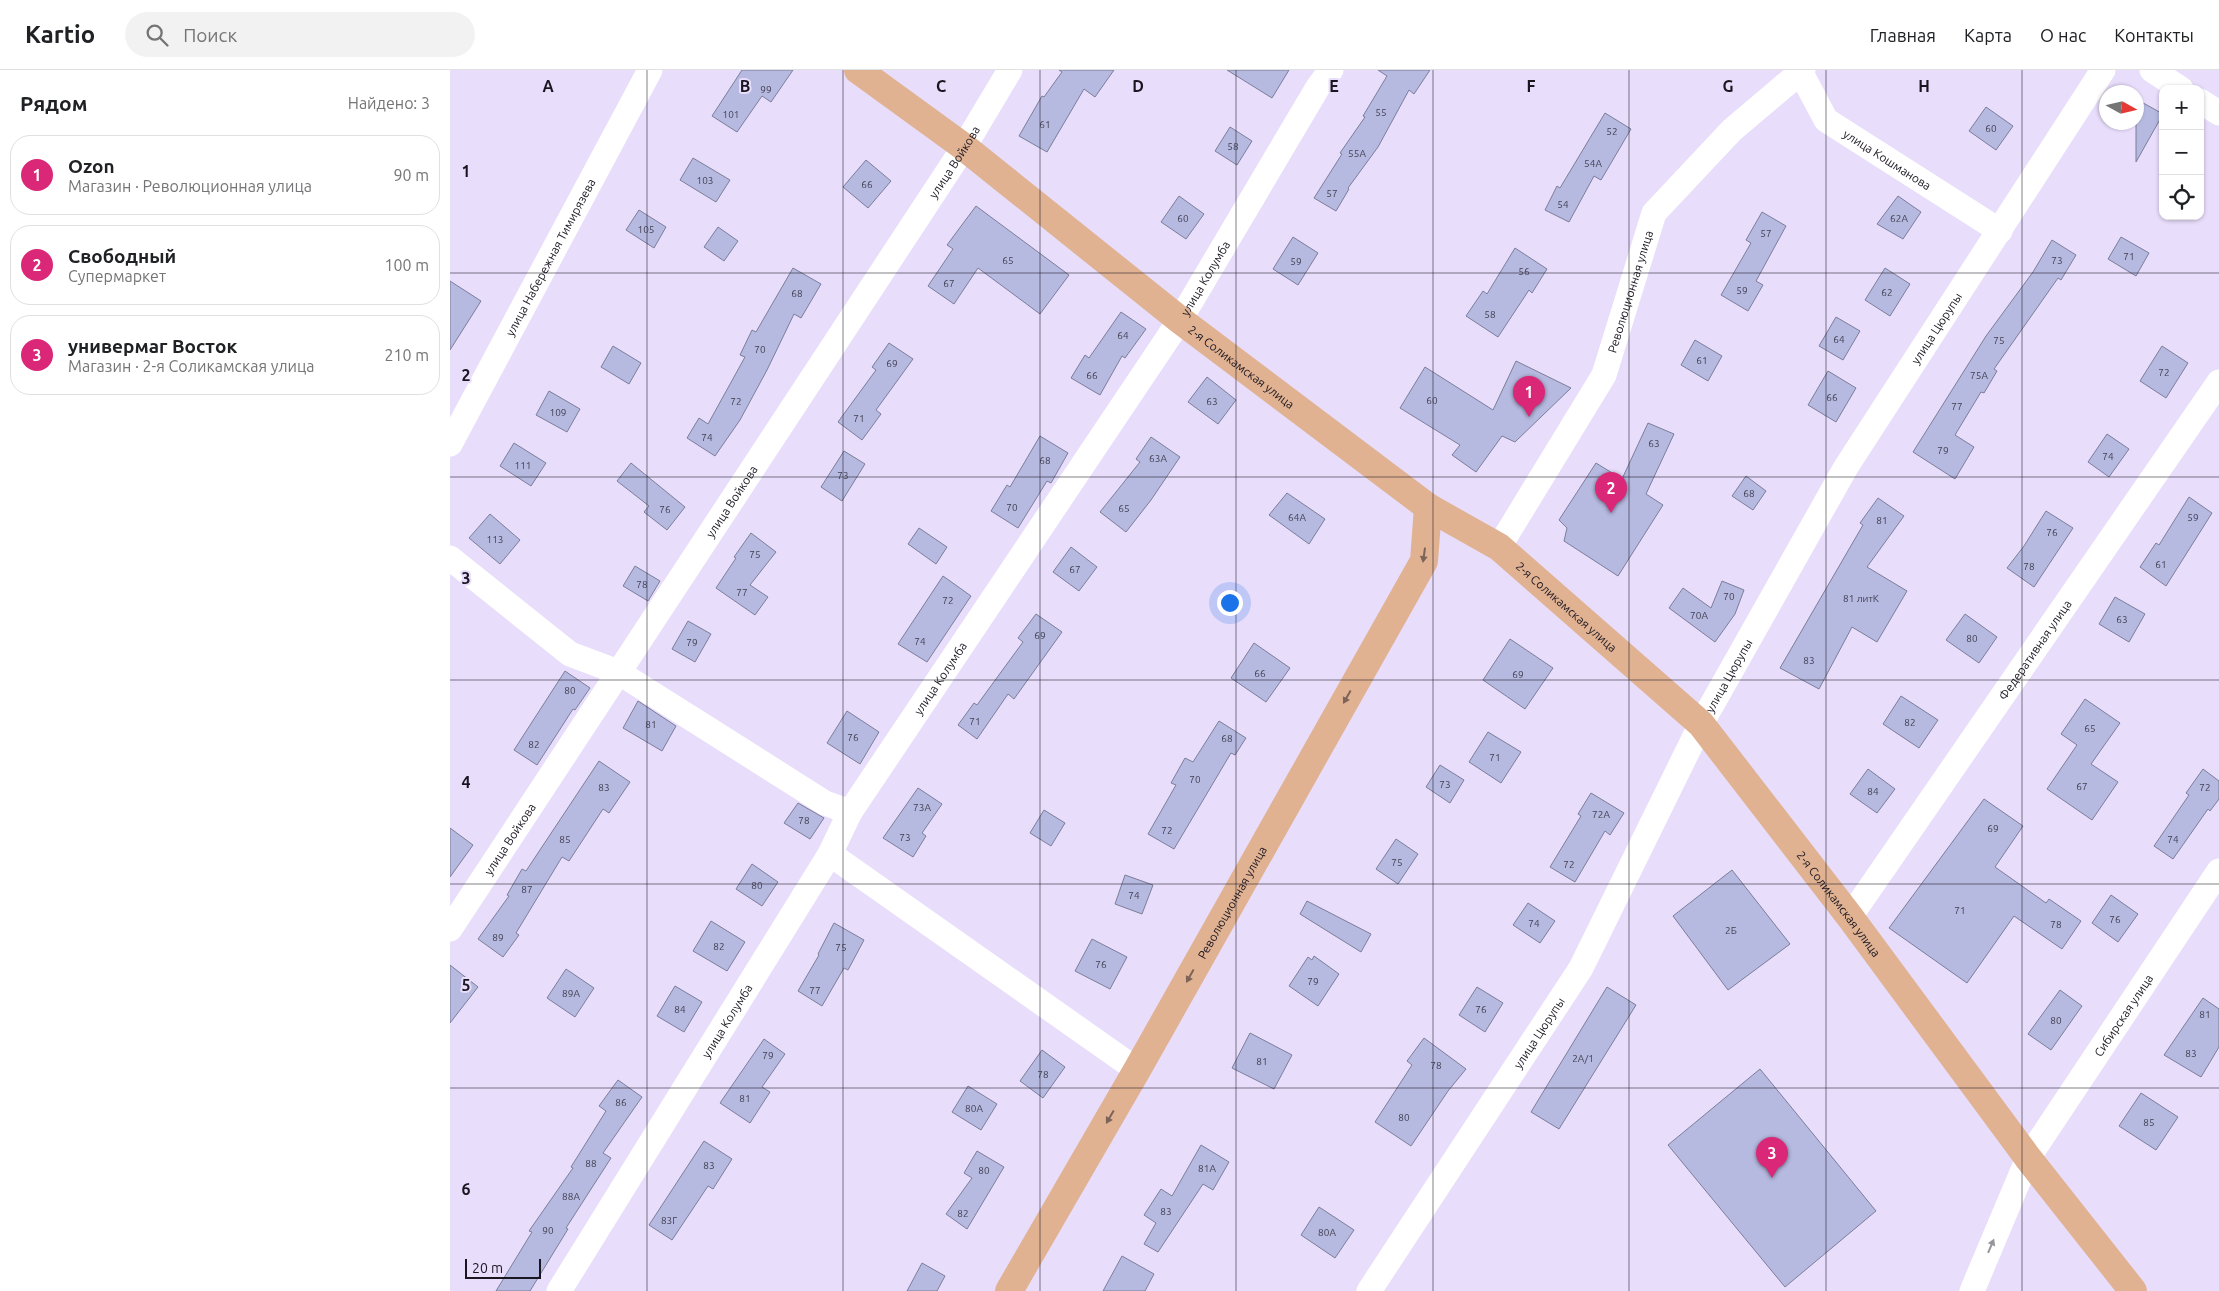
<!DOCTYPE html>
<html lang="ru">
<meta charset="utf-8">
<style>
:root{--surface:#fff;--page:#f2f2f2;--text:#202124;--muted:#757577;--line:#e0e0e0;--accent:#db2777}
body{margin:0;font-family:Ubuntu,sans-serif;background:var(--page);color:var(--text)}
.controls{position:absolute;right:15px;top:15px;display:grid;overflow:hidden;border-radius:10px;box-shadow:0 1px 4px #0004}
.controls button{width:45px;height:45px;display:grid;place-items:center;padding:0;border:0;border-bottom:1px solid var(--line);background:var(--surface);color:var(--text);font:25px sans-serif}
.compass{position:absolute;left:1649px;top:15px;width:45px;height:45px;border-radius:50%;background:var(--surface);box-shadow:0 1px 4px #0004;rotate:98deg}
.scale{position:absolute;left:15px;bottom:12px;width:76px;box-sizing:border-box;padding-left:5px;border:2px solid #1a1620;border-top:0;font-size:14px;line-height:18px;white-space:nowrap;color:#1a1620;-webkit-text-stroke:4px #e8ddfb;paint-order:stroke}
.you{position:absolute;left:779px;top:532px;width:18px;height:18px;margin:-12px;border:4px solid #fff;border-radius:50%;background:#1a73e8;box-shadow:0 0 0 8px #1a73e833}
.badge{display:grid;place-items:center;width:32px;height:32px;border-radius:50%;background:var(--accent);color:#fff;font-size:16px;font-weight:700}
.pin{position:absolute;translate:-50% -41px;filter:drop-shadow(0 1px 2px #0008)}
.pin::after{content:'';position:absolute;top:26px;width:18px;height:15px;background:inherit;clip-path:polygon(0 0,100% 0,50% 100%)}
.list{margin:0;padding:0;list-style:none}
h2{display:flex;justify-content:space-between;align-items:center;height:65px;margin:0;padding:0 20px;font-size:21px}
h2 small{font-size:16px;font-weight:400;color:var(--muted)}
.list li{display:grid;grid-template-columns:32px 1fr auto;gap:15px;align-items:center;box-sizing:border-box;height:80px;margin:0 10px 10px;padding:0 10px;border:1px solid var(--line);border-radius:20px}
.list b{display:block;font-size:19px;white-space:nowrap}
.list p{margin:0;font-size:16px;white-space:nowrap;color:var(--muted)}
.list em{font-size:16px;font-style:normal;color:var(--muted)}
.icon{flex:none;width:28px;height:28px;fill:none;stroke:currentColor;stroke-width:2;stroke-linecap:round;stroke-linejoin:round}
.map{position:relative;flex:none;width:1769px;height:1221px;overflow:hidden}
header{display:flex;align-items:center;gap:30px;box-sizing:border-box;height:70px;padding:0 25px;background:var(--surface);border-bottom:1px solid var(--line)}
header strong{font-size:24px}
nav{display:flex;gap:28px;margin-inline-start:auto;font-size:18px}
.search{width:350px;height:45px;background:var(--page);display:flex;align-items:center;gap:12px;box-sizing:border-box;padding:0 18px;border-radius:28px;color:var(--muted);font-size:19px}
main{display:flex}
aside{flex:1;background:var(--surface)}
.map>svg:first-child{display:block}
</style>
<header>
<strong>Kartio</strong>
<div class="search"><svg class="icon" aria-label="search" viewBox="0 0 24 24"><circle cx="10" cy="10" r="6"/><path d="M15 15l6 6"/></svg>Поиск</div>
<nav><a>Главная</a><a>Карта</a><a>О нас</a><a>Контакты</a></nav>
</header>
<main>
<aside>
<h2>Рядом<small>Найдено: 3</small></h2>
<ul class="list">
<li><span class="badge">1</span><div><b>Ozon</b><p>Магазин · Революционная улица</p></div><em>90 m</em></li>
<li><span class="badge">2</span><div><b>Свободный</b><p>Супермаркет</p></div><em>100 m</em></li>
<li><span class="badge">3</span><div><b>универмаг Восток</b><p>Магазин · 2-я Соликамская улица</p></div><em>210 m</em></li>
</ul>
</aside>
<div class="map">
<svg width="1769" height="1221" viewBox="0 0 1769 1221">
<rect width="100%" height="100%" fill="#e8ddfb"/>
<g fill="#b6b9e0" stroke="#7c7e9a">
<path d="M292 0H343L321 32 312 26 287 62 262 46Z"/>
<path d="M609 0H664L645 27 634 19 597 82 569 66 592 26 594 27 612 2Z"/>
<path d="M777 0H839L822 28Z"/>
<path d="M928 0H980L964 24 959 20 928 77 898 118 899 119 886 141 864 128 892 84 890 83 915 47 913 46 937 6Z"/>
<path d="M1686 29 1713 44 1686 92Z"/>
<path d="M1536 37 1563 56 1546 80 1519 61Z"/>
<path d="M1155 43 1181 59 1151 110 1144 106 1119 152 1095 140 1107 116 1110 118Z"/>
<path d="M780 57 802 71 787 95 765 81Z"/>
<path d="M243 88 280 110 266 132 230 110Z"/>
<path d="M416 90 441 111 418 138 393 117Z"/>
<path d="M729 126 754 144 736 169 711 152Z"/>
<path d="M1448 126 1471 142 1453 169 1427 154Z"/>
<path d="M526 136 619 205 590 244 528 198 504 234 478 216 503 179 497 175Z"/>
<path d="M189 140 216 157 204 178 176 160Z"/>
<path d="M1312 142 1336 156 1306 211 1313 215 1298 241 1271 225 1301 173 1296 170Z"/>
<path d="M268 157 288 171 274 191 254 177Z"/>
<path d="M843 167 868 183 848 215 823 199Z"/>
<path d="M1671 167 1699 183 1686 206 1658 189Z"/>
<path d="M1602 170 1626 185 1611 210 1608 208 1544 299 1547 301 1534 323 1531 322 1505 365 1524 377 1505 409 1463 382 1536 266 1583 202Z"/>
<path d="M1065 178 1097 199 1082 223 1079 220 1048 267 1016 246 1033 221 1037 224Z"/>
<path d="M343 198 371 214 351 248 344 244 317 300 290 350 265 386 237 368 249 348 258 354 295 287 290 285 302 260 306 262Z"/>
<path d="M1435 198 1460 214 1440 246 1415 230Z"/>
<path d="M0 211 31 231 0 280Z"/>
<path d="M671 242 696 259 675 288 672 286 650 325 621 308 635 285 639 288Z"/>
<path d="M1386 247 1410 261 1393 290 1369 276Z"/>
<path d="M1245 270 1272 286 1258 311 1231 295Z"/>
<path d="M439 273 463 289 426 340 431 344 412 370 388 352 426 300 422 297Z"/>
<path d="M163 276 191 293 179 314 151 297Z"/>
<path d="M1712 276 1738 293 1716 328 1690 311Z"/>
<path d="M1066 291 1121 318 1065 372 1052 366 1026 402 1002 385 1010 375 950 338 975 297 1043 340Z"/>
<path d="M1378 301 1406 318 1386 352 1358 335Z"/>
<path d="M757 307 786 330 768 354 738 332Z"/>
<path d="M99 321 130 339 117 362 86 345Z"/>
<path d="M1198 353 1224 364 1196 424 1213 435 1168 506 1114 471 1117 458 1109 450 1146 393 1172 409Z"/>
<path d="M1657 364 1679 379 1659 407 1638 392Z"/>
<path d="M590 366 618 383 601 413 597 411 568 458 541 441 557 415 560 417Z"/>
<path d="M701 367 730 387 701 430 676 462 650 442 690 392 686 389Z"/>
<path d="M64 373 96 393 81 416 50 396Z"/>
<path d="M394 381 415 394 392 431 371 417Z"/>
<path d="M181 393 235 437 217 460 194 442 199 436 167 411Z"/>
<path d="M1296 406 1316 421 1303 440 1282 426Z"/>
<path d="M837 423 875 449 859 474 819 445Z"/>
<path d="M1739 427 1762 443 1716 516 1690 497 1706 473 1709 475Z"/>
<path d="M1428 428 1454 446 1417 497 1457 521 1427 572 1402 557 1369 619 1330 598 1413 455 1410 453Z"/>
<path d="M1596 441 1623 458 1584 517 1557 498 1574 476Z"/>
<path d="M40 444 70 470 50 494 19 468Z"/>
<path d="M469 458 497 477 486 494 458 474Z"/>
<path d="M301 463 326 482 300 515 318 527 305 545 266 518 286 488 284 487Z"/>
<path d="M621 477 647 497 629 521 603 502Z"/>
<path d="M185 496 210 511 198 531 173 516Z"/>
<path d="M493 506 521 526 477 592 448 574Z"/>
<path d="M1272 511 1294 520 1285 544 1265 572 1219 538 1233 518 1261 538Z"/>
<path d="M1665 527 1695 544 1679 572 1649 554Z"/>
<path d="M586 544 612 562 564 629 558 624 527 669 508 655 524 633 527 635 573 572 568 568Z"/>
<path d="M1515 544 1547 567 1529 593 1496 570Z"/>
<path d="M238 551 261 564 245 592 222 579Z"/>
<path d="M1060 569 1103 598 1075 639 1033 610Z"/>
<path d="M804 573 840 598 816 632 781 608Z"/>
<path d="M115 601 140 618 125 640 123 639 87 695 64 680Z"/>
<path d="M1451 626 1488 650 1469 678 1433 654Z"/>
<path d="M1635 629 1670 653 1641 694 1668 712 1642 750 1597 719 1627 675 1611 664Z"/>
<path d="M188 631 226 656 212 681 173 658Z"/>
<path d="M397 641 429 662 410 694 377 673Z"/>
<path d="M769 651 796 668 785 685 781 683 724 779 698 764 726 715 721 713 735 688 743 692Z"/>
<path d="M1038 662 1071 682 1051 713 1019 692Z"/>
<path d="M149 691 180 712 159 743 153 739 119 791 112 787 66 863 69 865 53 887 28 869 59 826 57 825 72 799 76 801Z"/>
<path d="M990 695 1014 710 1000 733 976 717Z"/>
<path d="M1418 699 1445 719 1427 743 1400 724Z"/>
<path d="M1753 699 1769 711V729L1760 741 1758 739 1723 789 1704 776 1739 725 1736 723Z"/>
<path d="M468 718 492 734 472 763 476 766 463 787 433 768Z"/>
<path d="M1141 723 1174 743 1160 765 1155 761 1125 812 1100 797 1131 746 1128 744Z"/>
<path d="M1534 729 1573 756 1545 797 1596 833 1599 829 1631 851 1612 879 1564 846 1517 913 1439 858Z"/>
<path d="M348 733 374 748 360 769 334 753Z"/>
<path d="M594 740 615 753 601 776 580 763Z"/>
<path d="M0 758 23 775 0 807Z"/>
<path d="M946 769 968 784 948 814 926 799Z"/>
<path d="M302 794 328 812 312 836 286 819Z"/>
<path d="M1282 800 1340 874 1278 920 1223 846Z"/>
<path d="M675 805 703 815 692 844 665 834Z"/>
<path d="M1661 825 1688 844 1668 872 1642 853Z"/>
<path d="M857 831 921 864 911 882 850 844Z"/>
<path d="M1078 833 1105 851 1090 873 1063 855Z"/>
<path d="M261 851 295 872 277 901 243 881Z"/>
<path d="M384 853 414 870 398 900 394 898 372 936 348 921 369 885 368 884Z"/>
<path d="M642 869 677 887 660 919 625 901Z"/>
<path d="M864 886 889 904 868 936 839 916 858 887 862 890Z"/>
<path d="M0 895 28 917 0 953Z"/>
<path d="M116 899 144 918 125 947 97 928Z"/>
<path d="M225 916 252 932 234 962 207 946Z"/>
<path d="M1027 917 1053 933 1035 962 1009 945Z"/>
<path d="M1157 917 1186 935 1109 1059 1081 1042Z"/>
<path d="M1610 920 1632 936 1601 980 1578 964Z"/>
<path d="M1753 928 1769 939V977L1751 1007 1714 985Z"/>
<path d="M800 963 842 985 824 1019 782 998Z"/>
<path d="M974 968 1016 999 998 1021 961 1076 925 1052 962 995 957 991Z"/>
<path d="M314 969 335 984 312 1017 320 1022 300 1053 270 1033Z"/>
<path d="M592 980 615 997 593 1028 570 1011Z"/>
<path d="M1310 999 1426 1141 1335 1217 1218 1075Z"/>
<path d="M168 1010 192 1027 153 1083 161 1088 116 1158 118 1159 80 1221H46L82 1162 79 1161 123 1098 121 1097 156 1041 149 1036Z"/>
<path d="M518 1016 547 1034 531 1060 502 1042Z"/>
<path d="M1691 1023 1728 1047 1706 1080 1669 1056Z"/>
<path d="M254 1071 282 1089 263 1119 258 1116 222 1170 199 1155Z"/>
<path d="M751 1075 779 1092 763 1120 753 1114 708 1182 694 1174 706 1153 694 1145 711 1119 722 1126Z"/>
<path d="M527 1081 554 1097 517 1159 496 1144 522 1108 514 1103Z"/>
<path d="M869 1137 904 1160 885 1188 851 1165Z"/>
<path d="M672 1186 704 1204 695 1221H653Z"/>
<path d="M472 1193 495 1206 487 1221H457Z"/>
</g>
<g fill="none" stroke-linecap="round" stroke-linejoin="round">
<g stroke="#fff" stroke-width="25">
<path id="s1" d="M1346 0 1351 3 1376 50 1550 161"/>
<path d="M1702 0 1731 19"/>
<path d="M1750 31 1769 43"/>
<path id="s2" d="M0 374 200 0"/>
<path id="s3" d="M1049 477 1154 305 1204 143 1282 60 1353 0"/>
<path d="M0 488 120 584 168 602 375 733 400 742"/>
<path d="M380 784 687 1000"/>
<path id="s4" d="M1400 847 1769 312"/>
<path id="s5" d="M0 859 514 77 560 0"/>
<path id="s6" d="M109 1221 380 784 400 742 730 250 868 17 881 0"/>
<path id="s7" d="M919 1221 1131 898 1251 654 1396 397 1653 0"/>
<path id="s8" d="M1522 1221 1578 1088 1769 801"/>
</g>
<g stroke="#e0b292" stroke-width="28">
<path id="s9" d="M408 0 514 77 730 250 978 437 1049 477 1251 654 1400 847 1578 1088 1683 1221"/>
<path id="s10" d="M559 1221 687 1000 974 491 978 437"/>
</g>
</g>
<defs><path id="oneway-solid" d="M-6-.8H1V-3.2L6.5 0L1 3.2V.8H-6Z" transform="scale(1.25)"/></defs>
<g fill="#7d6459">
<use href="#oneway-solid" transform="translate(974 485) rotate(98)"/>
<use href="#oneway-solid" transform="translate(897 627) rotate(119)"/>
<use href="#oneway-solid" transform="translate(740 906) rotate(119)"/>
<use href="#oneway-solid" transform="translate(660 1047) rotate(120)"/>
</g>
<use fill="#98969b" href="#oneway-solid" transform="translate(1541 1176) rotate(-67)"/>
<path fill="none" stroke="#1a1620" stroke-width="1" stroke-opacity="0.55" d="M197 0V1221M393 0V1221M590 0V1221M786 0V1221M983 0V1221M1179 0V1221M1376 0V1221M1572 0V1221M0 203H1769M0 407H1769M0 610H1769M0 814H1769M0 1018H1769"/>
<g text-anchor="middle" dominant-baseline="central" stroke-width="4" stroke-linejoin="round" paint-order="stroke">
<g font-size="10" fill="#413f50">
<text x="316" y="19">99</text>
<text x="931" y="42">55</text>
<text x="281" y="44">101</text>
<text x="595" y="54">61</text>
<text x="1541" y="58">60</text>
<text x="1162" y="61">52</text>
<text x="783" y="76">58</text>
<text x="907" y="83">55А</text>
<text x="1143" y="93">54А</text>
<text x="255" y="110">103</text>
<text x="417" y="114">66</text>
<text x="882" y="123">57</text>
<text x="1113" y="134">54</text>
<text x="733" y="148">60</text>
<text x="1449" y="148">62А</text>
<text x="196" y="159">105</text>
<text x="1316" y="163">57</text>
<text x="1679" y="186">71</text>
<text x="558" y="190">65</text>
<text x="1607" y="190">73</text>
<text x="846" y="191">59</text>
<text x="1074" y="201">56</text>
<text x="499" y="213">67</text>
<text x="1292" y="220">59</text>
<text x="1437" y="222">62</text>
<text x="347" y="223">68</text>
<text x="1040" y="244">58</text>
<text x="673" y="265">64</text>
<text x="1389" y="269">64</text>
<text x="1549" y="270">75</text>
<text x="310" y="279">70</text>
<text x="1252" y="290">61</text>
<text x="442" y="293">69</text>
<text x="1714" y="302">72</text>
<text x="642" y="305">66</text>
<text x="1529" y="305">75А</text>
<text x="1382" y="327">66</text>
<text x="982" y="330">60</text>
<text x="286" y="331">72</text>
<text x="762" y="331">63</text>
<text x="1507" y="336">77</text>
<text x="108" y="342">109</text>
<text x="409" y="348">71</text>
<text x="257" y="367">74</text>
<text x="1204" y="373">63</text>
<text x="1493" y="380">79</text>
<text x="1658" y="386">74</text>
<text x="708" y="388">63А</text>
<text x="595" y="390">68</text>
<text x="73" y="395">111</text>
<text x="393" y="405">73</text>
<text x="1299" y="423">68</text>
<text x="562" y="437">70</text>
<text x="674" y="438">65</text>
<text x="215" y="439">76</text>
<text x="847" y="447">64А</text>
<text x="1743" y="447">59</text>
<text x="1432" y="450">81</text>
<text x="1602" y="462">76</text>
<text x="45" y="469">113</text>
<text x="305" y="484">75</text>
<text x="1711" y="494">61</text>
<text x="1579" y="496">78</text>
<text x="625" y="499">67</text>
<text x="192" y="514">78</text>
<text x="292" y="522">77</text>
<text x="1279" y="526">70</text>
<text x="1411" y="528">81 литК</text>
<text x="498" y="530">72</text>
<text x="1249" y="545">70А</text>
<text x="1672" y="549">63</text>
<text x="590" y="565">69</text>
<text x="1522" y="568">80</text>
<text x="470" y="571">74</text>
<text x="242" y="572">79</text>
<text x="1359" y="590">83</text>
<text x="810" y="603">66</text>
<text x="1068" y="604">69</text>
<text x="120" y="620">80</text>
<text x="525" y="651">71</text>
<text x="1460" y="652">82</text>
<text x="201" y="654">81</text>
<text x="1640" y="658">65</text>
<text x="403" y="667">76</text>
<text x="777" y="668">68</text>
<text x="84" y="674">82</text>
<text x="1045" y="687">71</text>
<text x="745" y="709">70</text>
<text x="995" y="714">73</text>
<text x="1632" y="716">67</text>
<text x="154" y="717">83</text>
<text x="1755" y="717">72</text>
<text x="1423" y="721">84</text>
<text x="472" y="737">73А</text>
<text x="1151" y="744">72А</text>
<text x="354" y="750">78</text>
<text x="1543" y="758">69</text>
<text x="717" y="760">72</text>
<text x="455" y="767">73</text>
<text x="115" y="769">85</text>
<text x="1723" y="769">74</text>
<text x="947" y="792">75</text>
<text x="1119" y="794">72</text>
<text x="307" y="815">80</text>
<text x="77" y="819">87</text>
<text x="684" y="825">74</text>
<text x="1510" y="840">71</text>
<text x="1665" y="849">76</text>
<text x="1084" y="853">74</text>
<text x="1606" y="854">78</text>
<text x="1281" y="860">2Б</text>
<text x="48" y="867">89</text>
<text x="269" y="876">82</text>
<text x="391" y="877">75</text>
<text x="651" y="894">76</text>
<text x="863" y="911">79</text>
<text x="365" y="920">77</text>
<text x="121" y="923">89А</text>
<text x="230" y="939">84</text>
<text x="1031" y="939">76</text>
<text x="1755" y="944">81</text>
<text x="1606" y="950">80</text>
<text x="1741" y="983">83</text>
<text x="318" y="985">79</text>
<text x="1133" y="988">2А/1</text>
<text x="812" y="991">81</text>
<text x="986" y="995">78</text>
<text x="593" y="1004">78</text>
<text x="295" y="1028">81</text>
<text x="171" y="1032">86</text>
<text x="524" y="1038">80А</text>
<text x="954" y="1047">80</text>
<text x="1699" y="1052">85</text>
<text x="141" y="1093">88</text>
<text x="259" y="1095">83</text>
<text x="757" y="1098">81А</text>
<text x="534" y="1100">80</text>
<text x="121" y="1126">88А</text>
<text x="716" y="1141">83</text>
<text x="513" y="1143">82</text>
<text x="219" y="1150">83Г</text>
<text x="98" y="1160">90</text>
<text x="877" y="1162">80А</text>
</g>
<g font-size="12" fill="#1a1620" stroke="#e8ddfb">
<text stroke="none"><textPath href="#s1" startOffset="132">улица Кошманова</textPath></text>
<text stroke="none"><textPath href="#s5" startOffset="918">улица Войкова</textPath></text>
<text stroke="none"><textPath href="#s2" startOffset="212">улица Набережная Тимирязева</textPath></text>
<text stroke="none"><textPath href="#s6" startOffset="1202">улица Колумба</textPath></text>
<text stroke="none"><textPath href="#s3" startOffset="289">Революционная улица</textPath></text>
<text stroke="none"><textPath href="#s7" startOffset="1119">улица Цюрупы</textPath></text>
<text stroke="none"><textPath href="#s9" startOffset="485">2-я Соликамская улица</textPath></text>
<text stroke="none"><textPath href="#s5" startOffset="512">улица Войкова</textPath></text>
<text stroke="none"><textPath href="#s9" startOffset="890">2-я Соликамская улица</textPath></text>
<text stroke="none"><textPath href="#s4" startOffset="325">Федеративная улица</textPath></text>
<text stroke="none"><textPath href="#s7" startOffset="714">улица Цюрупы</textPath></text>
<text stroke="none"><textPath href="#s6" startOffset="722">улица Колумба</textPath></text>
<text stroke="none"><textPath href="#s5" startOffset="108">улица Войкова</textPath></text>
<text stroke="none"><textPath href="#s10" startOffset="448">Революционная улица</textPath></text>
<text stroke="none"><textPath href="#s9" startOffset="1295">2-я Соликамская улица</textPath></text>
<text stroke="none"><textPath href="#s8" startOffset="316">Сибирская улица</textPath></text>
<text stroke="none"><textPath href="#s6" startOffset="318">улица Колумба</textPath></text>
<text stroke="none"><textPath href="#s7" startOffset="309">улица Цюрупы</textPath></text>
</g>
</g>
<g font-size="16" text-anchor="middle" font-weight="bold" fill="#1a1620" stroke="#e8ddfb" stroke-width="4" stroke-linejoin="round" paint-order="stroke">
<text x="98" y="22">A</text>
<text x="295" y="22">B</text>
<text x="491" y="22">C</text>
<text x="688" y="22">D</text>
<text x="884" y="22">E</text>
<text x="1081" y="22">F</text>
<text x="1278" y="22">G</text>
<text x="1474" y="22">H</text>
<text x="16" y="107">1</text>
<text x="16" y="311">2</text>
<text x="16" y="514">3</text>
<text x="16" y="718">4</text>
<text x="16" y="921">5</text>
<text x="16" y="1125">6</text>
</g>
</svg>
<div class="controls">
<button>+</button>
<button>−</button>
<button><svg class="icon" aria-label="locate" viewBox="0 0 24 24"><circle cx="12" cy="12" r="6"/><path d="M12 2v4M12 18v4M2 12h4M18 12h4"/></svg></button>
</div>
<svg class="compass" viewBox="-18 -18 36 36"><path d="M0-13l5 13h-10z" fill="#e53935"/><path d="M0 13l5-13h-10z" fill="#757577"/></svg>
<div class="scale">20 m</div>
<div class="you"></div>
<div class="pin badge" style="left:1079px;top:347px">1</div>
<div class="pin badge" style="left:1161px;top:443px">2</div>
<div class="pin badge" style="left:1322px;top:1108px">3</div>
</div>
</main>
